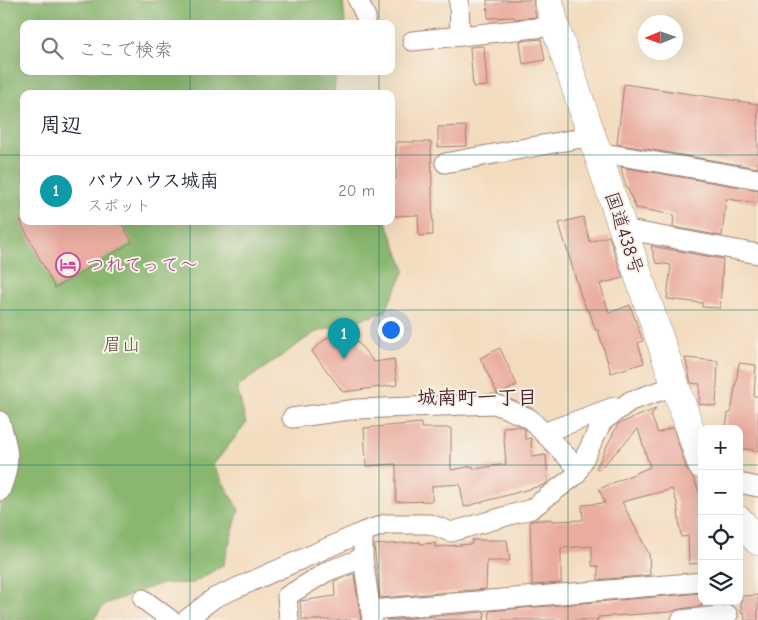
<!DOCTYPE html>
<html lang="ja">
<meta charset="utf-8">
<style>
:root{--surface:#fff;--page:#f6f6f7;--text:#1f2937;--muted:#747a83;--line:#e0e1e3;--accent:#0f766e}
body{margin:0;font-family:"Comic Neue","Klee One",sans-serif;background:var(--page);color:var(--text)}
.controls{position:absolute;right:15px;bottom:15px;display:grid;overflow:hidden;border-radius:10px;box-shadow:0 5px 20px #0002}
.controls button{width:45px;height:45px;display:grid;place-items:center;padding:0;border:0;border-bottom:1px solid var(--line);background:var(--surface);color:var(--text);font:25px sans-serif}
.compass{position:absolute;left:638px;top:15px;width:45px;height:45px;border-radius:50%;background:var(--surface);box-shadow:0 5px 20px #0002;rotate:268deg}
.you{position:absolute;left:390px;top:329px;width:18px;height:18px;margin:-12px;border:4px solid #fff;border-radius:50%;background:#1a73e8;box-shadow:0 0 0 8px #1a73e833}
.badge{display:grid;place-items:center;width:32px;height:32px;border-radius:50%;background:var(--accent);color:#fff;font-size:16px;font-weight:700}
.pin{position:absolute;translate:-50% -41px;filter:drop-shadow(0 1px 2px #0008)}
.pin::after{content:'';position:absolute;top:26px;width:18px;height:15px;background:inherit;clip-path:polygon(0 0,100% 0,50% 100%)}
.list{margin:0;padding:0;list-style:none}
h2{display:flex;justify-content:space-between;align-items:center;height:65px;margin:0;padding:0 20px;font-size:21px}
h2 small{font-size:16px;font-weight:400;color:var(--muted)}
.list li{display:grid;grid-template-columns:32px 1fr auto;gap:15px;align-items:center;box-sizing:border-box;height:70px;padding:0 20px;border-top:1px solid var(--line)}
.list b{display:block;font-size:19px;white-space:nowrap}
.list p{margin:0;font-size:16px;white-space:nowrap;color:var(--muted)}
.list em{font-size:16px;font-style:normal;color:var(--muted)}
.icon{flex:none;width:28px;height:28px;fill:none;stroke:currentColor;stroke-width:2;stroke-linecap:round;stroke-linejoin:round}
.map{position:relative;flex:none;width:758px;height:620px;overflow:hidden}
.search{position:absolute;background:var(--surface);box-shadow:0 5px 20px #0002;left:20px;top:20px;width:375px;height:55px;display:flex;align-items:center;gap:12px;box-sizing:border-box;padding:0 18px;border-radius:10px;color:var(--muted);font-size:19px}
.panel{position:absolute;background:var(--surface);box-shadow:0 5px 20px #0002;left:20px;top:90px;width:375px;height:135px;border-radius:10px}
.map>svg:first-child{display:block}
</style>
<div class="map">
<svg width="758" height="620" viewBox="0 0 758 620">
<rect width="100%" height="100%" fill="#f7f3e8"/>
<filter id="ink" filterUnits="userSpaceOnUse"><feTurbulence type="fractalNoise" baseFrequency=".02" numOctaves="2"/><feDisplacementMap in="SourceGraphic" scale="10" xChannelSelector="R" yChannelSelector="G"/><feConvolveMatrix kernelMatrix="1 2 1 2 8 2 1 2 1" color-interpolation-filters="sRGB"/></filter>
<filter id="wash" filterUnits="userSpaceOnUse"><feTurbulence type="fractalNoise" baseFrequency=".0096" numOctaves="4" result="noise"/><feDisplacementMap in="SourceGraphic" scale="20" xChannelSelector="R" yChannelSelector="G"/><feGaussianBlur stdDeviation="1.12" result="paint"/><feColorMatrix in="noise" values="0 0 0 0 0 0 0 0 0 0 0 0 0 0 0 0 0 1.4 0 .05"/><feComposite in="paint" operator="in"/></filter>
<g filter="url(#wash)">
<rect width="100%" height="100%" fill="#f3dcbe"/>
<path fill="#89b770" stroke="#6a6b4e" d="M0 0H343L345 24H24V71H337L334 90 335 94H24V221H386L405 270 385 312 314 333 237 387 246 424 213 465 239 510 223 565 193 583 159 584 105 604 93 620H0Z"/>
<g id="blocks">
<g fill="#eaac9f">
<path d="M487 0H533L536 17 515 19 514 17 488 18Z"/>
<path d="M541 39 545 60 523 64 520 41Z"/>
<path d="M484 46 487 86 473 87 470 47Z"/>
<path d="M624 84 758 104V168L617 144Z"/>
<path d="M466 126 467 146 438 147V127Z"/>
<path d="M396 142H431L433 235 419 236 418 215 394 216 392 180 396 179Z"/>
<path d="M621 167 758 190V203L726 199 722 236 673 227 674 215 636 208 624 180Z"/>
<path d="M583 217 590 242 609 236 622 276 623 278 600 284 609 313 630 305 643 341 638 343 644 363 611 373 598 330 596 331 589 311H587L581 296 559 223Z"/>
<path d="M20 221H120L132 242 55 288Z"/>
<path d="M651 246 723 259 720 308 702 307V303L667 299 671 265 656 263Z"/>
<path d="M343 324 374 362 394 359 397 385 343 392 312 351Z"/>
<path d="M500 348 517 385 500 394 497 393 480 358Z"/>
<path d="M685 358 718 361 716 406 699 404 700 384 691 383Z"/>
<path d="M739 363 756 365 754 396H758V451L739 448V429H726L728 413H731Z"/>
<path d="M656 409 651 415 658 433 673 427 687 470 693 477 702 499V563L689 564 688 536 681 537 677 503 672 489 622 502 649 554 650 575 598 580V566H592V546L561 548V583L532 585 530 521 552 519V521L583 520 582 505 605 503 599 489 650 467 638 429 599 470 596 468 618 424Z"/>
<path d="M421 423V428H451V470L473 466 474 469 506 464 503 427 519 426 523 428 525 430V439L531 438 532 457 546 455 548 482 544 485 464 507 460 484 432 486V501L396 502V464L366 466 364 428Z"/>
<path d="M472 540H507L510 561H487L486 589 380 598 374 545 420 542V544L435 543V547L472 544Z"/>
<path d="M353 574H354L361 620H302L300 601 335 596 334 581Z"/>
<path d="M702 593V606L680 609 670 612 598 617V620H490L489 611Z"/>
<path d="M758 595V620H745L744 612 741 613V596Z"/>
<path d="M485 612 484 620H386Z"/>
</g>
</g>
</g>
<g filter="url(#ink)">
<use href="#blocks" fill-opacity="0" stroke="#9e7e74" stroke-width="1"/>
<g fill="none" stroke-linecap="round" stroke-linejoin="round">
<defs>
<g id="minor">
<path d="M358 0 366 17"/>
<path d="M459 0 460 36"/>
<path d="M412 41 555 26"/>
<path d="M597 152 758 179"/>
<path d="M445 163 592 136"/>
<path d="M623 229 758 254"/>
<path d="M292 418 357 409 495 404 529 418 579 469"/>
<path d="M0 421C9 451 12 462 0 491"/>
<path d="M543 433 614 407"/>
<path d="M739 483 758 487"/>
<path d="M143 599 171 620"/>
<path d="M371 610 702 582"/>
<path d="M186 620 214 598 363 532"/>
<path d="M289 620 287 596 328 571 363 558"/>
<path d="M372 620 363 558V532L386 524H430L451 532 531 509 576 475 602 422 630 401 675 386"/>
<path d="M681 620 728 615"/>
</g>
<g id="highway">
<path d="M549 0 555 26 702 465"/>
<path d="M739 520 758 541"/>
</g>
</defs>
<use href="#minor" stroke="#9e7e74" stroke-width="21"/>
<use href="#highway" stroke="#9e7e74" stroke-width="29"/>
<use href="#minor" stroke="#fff" stroke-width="19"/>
<use href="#highway" stroke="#fff" stroke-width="28"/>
</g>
</g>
<path fill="none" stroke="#0f766e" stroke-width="1" stroke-opacity="0.55" d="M190 0V24M379 0V24M568 0V620M190 71V94M379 71V94M0 155H24M391 155H758M190 221V620M379 221V620M0 310H758M0 465H702M739 465H758"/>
<defs>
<symbol id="hotel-ring" viewBox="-11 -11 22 22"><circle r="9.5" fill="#f7f3e8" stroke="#d1479c" stroke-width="1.5"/><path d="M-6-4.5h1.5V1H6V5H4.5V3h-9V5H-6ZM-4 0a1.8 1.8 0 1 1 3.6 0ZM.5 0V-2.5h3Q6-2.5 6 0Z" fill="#d1479c"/></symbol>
</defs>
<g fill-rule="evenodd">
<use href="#hotel-ring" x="54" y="251" width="28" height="28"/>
</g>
<g text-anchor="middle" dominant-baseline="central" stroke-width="4" stroke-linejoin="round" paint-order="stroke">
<g font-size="19" fill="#4a1f2b" stroke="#f7f3e8">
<text transform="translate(624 233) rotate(72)">国道438号</text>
</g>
<g font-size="19" fill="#b23c85" stroke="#f7f3e8" text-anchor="start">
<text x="86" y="265">つれてって～</text>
</g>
<g font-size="19" fill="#624d41" stroke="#f7f3e8">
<text x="122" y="345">眉山</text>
</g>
<g font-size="20" font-weight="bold" fill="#4a1f2b" stroke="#f7f3e8">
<text x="477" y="397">城南町一丁目</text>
</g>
</g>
</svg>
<div class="controls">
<button>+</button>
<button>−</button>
<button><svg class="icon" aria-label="locate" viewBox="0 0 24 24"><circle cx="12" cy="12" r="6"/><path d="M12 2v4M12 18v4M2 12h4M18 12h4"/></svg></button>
<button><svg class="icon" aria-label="layers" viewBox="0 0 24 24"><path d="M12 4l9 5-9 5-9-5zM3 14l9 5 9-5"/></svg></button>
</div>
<svg class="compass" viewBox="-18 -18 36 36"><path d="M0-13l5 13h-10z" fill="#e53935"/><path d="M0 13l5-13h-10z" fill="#747a83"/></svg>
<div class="you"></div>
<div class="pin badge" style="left:344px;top:359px;background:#0f9aa8">1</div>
<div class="search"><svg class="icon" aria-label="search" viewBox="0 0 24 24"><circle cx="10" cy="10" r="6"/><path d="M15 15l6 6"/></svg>ここで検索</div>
<section class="panel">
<h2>周辺<small></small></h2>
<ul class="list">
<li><span class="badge" style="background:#0f9aa8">1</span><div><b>バウハウス城南</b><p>スポット</p></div><em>20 m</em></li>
</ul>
</section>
</div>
